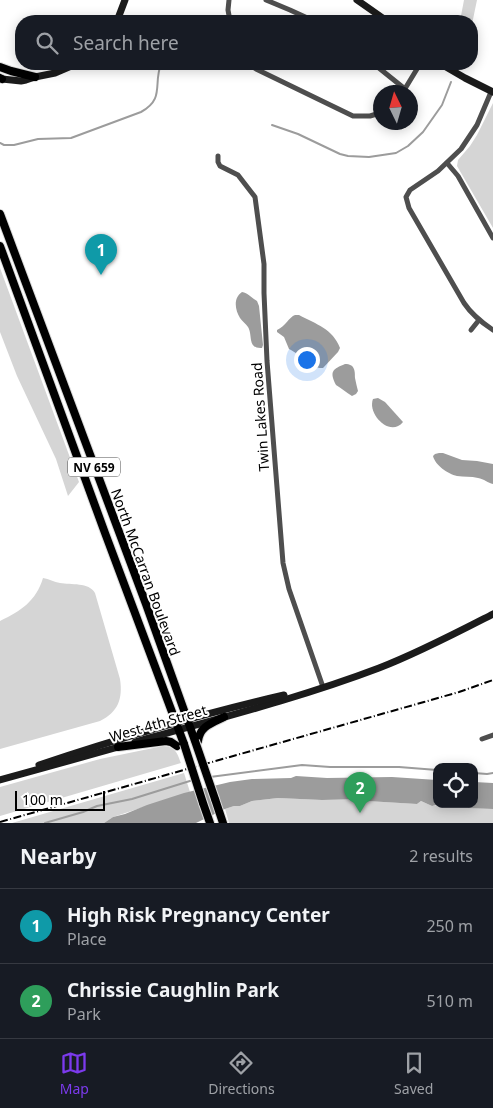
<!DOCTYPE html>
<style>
:root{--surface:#171b24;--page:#20242c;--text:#f1f3f6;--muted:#9ea1a6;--line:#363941;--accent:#7c3aed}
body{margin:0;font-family:"Noto Sans",sans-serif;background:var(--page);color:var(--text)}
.controls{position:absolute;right:15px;bottom:15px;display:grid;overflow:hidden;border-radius:10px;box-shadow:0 2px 12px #0003}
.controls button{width:45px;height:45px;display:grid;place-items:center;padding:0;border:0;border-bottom:1px solid var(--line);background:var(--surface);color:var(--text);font:25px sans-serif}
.compass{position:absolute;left:373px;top:85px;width:45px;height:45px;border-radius:50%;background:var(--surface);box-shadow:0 2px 12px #0003;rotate:355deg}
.scale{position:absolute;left:15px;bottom:12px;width:90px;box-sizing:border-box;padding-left:5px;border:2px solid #000;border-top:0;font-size:14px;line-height:18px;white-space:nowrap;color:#000;-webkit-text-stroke:4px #fff;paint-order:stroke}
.you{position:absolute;left:306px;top:359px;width:18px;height:18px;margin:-12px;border:4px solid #fff;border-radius:50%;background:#1a73e8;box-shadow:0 0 0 8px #1a73e833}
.badge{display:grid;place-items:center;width:32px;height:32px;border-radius:50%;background:var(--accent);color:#fff;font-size:16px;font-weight:700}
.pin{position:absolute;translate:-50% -41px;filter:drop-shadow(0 1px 2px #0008)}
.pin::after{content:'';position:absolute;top:26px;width:18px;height:15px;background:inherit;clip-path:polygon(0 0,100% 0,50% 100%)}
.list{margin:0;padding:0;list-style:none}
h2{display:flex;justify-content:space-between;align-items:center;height:65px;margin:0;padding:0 20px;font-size:21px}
h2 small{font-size:16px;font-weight:400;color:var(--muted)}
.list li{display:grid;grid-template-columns:32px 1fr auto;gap:15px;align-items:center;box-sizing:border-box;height:75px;padding:0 20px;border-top:1px solid var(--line)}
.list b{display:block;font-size:19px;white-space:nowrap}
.list p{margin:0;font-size:16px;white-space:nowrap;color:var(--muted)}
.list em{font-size:16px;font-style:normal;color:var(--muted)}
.icon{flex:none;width:28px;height:28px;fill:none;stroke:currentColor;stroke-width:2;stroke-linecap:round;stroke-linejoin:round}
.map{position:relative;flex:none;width:493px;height:823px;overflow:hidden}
.search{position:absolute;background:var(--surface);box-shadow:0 2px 12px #0003;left:15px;right:15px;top:15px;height:55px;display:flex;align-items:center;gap:12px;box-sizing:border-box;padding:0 18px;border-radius:20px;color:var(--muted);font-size:19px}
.sheet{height:215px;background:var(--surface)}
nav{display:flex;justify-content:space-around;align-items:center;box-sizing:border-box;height:70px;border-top:1px solid var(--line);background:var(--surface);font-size:14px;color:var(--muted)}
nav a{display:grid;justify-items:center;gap:2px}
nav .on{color:var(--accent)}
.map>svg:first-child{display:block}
</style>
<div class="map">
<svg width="493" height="823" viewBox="0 0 493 823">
<rect width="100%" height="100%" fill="#fff"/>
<g fill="#d5d5d5">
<path d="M464 0H477L472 24V21H460Z"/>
<path d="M493 103V228L457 166 458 160 470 146 477 135Z"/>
<path d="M0 268 79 482 68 496 56 459 17 376 0 332Z"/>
<path d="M43 578C49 579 54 582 60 583 71 585 89 582 95 593L120 679C123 699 118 712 100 721L0 749V621C21 611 36 601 43 578Z"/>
<path d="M163 746C176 747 177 753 181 763L0 816V787L100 759Z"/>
<path d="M184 773 190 792 113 817 104 823H12Z"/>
<path d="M278 798 322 800 362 799 367 801 417 804 421 801 432 806 447 804 466 808 493 809V823H229L225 809 234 806H240L252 801Z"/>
</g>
<g fill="#9c9c9c">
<path d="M242 292C248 293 252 298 257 301L259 306 263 345 262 348C247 349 253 335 248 327 246 324 242 321 240 318 235 310 233 298 242 292Z"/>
<path d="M295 315H299C316 324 333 329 340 348L338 352 323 368C311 369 300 354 289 349L284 337 277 332V330C286 326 289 317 295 315Z"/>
<path d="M345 364C355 364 355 371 355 378 356 383 357 387 358 391L356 394 352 396C346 392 342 389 336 385 329 371 333 369 345 364Z"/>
<path d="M378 398 385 402 403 422C390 438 367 414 373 399Z"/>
<path d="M439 453H443L462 460 477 461 493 464V484C488 483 484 479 478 478 471 476 464 477 457 476 448 474 435 465 433 456L435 454Z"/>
<path d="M296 776 327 778 392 777 437 780V804H440L432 806 421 801 417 804 367 801 362 799 322 800 278 798 252 801 240 806H234L225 809 196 823H104L113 817 125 814 147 805 184 793 230 782 252 779 291 778Z"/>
<path d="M474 782 493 783V809L466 808 447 804H474Z"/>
</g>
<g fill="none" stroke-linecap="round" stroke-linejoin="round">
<g stroke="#9c9c9c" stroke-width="2">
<path d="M186 64H187"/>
<path d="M272 125 298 134 340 154 348 156 369 157 396 153 408 146 423 132 442 105 451 82"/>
<path d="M0 143 4 145H14L38 139 71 138 141 112C165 99 153 84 161 64"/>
<path d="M474 773 487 774 493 773"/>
<path d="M210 777 302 765 330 767H399L437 770"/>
<path d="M45 823 83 812 97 806 132 799 193 780"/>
</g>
<defs>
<g id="primary">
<path d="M0 67 11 71 35 77"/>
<path d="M0 78 2 79"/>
<path d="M0 214 146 604 195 741"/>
<path d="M0 246 105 533 184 744"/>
<path d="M198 741C200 726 212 723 224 717"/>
<path d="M118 747 166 741 171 742 177 746"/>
<path d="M215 799 223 823"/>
<path d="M203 803 210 823"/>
</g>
</defs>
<use href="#primary" stroke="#dbdbdb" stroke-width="10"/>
<g stroke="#4e4e4e" stroke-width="5">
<path d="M229 0 228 10 230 21"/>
<path d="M266 0 290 10 314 21"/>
<path d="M248 64 256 69 353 116H370L380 113"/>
<path d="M374 64 405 89"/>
<path d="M403 92 420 64"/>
<path d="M491 92 477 125 461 149 438 171 410 190 406 197 409 208 464 303C472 315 481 322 493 330"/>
<path d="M218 156V162L220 166 238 175 255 197 264 264V293L267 361 283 563 289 589 323 687"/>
<path d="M447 163 458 176 493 238"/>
<path d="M471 330 479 320"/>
<path d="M482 739 493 735"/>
</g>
<g stroke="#1b1b1b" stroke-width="7">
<path d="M357 0 387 21"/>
<path d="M117 21 125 0"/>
<path d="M441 64 465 78 493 92"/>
<path d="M2 79 21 81 26 80 35 77 55 73 76 64"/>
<path d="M135 742C217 719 300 698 379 668 418 653 456 633 493 614"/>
<path d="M39 765C120 738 201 714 284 695"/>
<path d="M0 780 122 746"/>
</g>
<use href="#primary" stroke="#000" stroke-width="8"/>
<path stroke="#000" stroke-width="2" stroke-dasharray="8 2.5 1 2.5" stroke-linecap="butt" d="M0 822 424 702 459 692 493 680"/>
<defs>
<g id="primary-bridge">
<path d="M195 741 215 799"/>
<path d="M184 744 203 803"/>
</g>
</defs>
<use href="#primary-bridge" stroke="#dbdbdb" stroke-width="10" stroke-linecap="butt"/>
<use href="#primary-bridge" stroke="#000" stroke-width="8"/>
</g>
<g text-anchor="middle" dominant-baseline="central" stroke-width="4" stroke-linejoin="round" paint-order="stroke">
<rect fill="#fff" stroke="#4c4c4c" stroke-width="1" x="68" y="457.5" width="52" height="19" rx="4"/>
<g font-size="12" font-weight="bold" fill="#000">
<text x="94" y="467">NV 659</text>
</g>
<g font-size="14" fill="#000" stroke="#fff">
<text transform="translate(260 417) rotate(-94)">Twin Lakes Road</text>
<text transform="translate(146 572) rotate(70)">North McCarran Boulevard</text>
<text transform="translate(158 723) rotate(-16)">West 4th Street</text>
</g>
</g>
</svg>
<div class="controls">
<button><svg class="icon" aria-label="locate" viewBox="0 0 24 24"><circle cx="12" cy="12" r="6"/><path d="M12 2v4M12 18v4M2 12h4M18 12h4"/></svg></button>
</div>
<svg class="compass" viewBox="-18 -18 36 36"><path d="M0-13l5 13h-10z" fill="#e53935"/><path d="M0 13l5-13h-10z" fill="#9ea1a6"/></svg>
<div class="scale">100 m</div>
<div class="you"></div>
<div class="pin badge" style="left:101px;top:275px;background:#0f9aa8">1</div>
<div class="pin badge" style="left:360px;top:813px;background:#2e9e5b">2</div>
<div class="search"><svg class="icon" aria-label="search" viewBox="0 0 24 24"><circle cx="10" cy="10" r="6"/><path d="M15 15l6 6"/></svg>Search here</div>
</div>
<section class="sheet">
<h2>Nearby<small>2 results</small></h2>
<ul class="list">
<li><span class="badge" style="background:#0f9aa8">1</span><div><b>High Risk Pregnancy Center</b><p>Place</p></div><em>250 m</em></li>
<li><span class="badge" style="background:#2e9e5b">2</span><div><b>Chrissie Caughlin Park</b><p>Park</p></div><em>510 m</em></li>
</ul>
</section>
<nav>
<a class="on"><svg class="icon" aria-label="map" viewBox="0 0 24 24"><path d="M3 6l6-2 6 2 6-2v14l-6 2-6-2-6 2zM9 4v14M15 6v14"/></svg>Map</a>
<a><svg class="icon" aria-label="directions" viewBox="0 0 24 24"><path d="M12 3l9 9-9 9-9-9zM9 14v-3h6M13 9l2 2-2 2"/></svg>Directions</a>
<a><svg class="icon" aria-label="saved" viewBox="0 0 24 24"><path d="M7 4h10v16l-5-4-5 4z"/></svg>Saved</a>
</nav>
